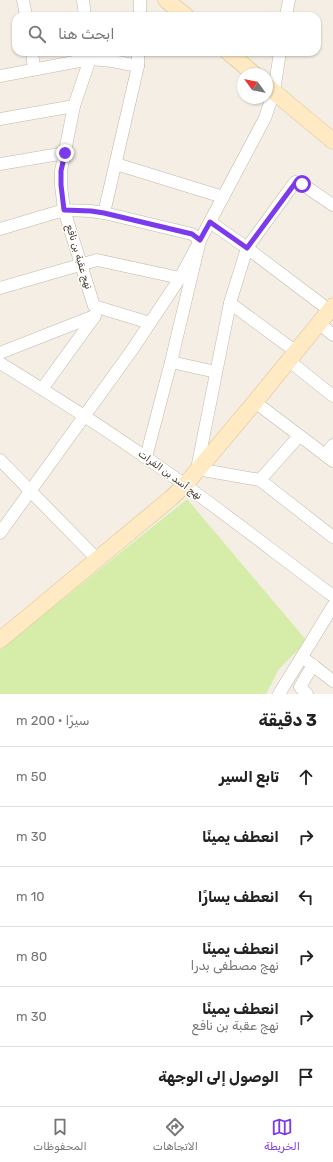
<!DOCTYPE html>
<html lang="ar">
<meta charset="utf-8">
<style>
:root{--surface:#fff;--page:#f6f6f6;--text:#222;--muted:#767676;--line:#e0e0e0;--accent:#7c3aed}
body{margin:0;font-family:Rubik,"Noto Naskh Arabic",sans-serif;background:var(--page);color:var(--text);direction:rtl}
.compass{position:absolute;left:237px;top:68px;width:36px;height:36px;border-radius:50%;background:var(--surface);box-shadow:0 1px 3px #0004;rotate:303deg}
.stop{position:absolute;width:12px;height:12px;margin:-9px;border:3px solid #7c3aed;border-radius:50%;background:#fff}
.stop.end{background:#7c3aed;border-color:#fff;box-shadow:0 1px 4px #0008}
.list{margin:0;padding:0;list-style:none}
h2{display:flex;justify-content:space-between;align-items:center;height:52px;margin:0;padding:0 16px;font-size:17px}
h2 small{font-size:13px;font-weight:400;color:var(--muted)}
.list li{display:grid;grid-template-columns:26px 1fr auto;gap:12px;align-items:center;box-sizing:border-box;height:60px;padding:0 16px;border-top:1px solid var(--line)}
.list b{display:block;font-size:15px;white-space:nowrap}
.list p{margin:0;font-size:13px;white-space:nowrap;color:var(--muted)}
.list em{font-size:13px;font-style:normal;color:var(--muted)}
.icon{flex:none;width:22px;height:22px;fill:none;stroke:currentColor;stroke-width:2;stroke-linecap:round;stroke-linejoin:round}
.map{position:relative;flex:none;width:333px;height:694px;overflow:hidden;direction:ltr}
.search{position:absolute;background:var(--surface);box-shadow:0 1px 3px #0004;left:12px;right:12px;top:12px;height:44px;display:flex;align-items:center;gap:10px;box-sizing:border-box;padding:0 14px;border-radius:12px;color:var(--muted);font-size:15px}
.sheet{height:412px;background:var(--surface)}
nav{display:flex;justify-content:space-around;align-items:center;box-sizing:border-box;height:56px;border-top:1px solid var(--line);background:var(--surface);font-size:11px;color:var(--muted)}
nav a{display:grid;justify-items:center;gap:2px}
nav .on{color:var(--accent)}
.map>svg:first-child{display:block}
</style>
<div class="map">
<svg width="333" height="694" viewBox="0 0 333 694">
<rect width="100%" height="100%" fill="#f4eee4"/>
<path fill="#d5eda8" d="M187 499 307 641 279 669 266 694H0V650Z"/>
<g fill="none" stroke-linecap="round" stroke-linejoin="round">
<defs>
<g id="street">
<path d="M23 0 26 16"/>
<path d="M83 0 85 16"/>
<path d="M140 16V0"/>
<path d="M286 16 289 0"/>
<path d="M32 52 34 69"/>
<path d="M89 52 90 59 74 106 61 171V185L64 210 94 306 150 323"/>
<path d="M138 66V52"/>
<path d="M0 76 90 59 112 61 138 66 104 213"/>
<path d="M0 119 74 106"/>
<path d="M0 164 65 153"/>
<path d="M116 164 223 197"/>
<path d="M210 222 247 248 329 310"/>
<path d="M0 229 64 210 91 211 104 213 192 234 200 240 171 362 146 457"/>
<path d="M0 288 97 260 180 278"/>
<path d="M230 303 295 351"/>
<path d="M319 323 333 335"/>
<path d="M0 353 94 316"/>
<path d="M288 360 333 396"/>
<path d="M171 362 216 372"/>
<path d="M0 363C49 393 98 424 145 457 210 501 271 550 333 596"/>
<path d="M42 389 95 316"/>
<path d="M255 402 333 461"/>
<path d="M299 436 260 480 197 469 230 303 247 248 295 182 302 184 333 205"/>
<path d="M325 455 333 445"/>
<path d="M0 460 98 560"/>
<path d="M260 480 333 537"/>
<path d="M0 533 132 350 180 278 265 118 274 91 280 52"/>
<path d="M302 657 333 681"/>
<path d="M279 694 333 606"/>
<path d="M307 694 300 687 313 665"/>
</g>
<g id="secondary">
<path d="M166 0 186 16"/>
<path d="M228 52 254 74"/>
<path d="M267 86 333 141"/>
<path d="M0 640 170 499 185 485 255 402 333 306"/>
</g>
</defs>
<use href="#street" stroke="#c3b7a9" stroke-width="13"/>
<use href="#secondary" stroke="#d8be8f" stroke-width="17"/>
<use href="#street" stroke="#fff" stroke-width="12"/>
<use href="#secondary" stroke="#ffeac3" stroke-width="16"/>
</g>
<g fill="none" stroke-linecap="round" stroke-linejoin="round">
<path stroke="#7c3aed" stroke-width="5" d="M65 153 61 171V185L64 210 91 211 104 213 192 234 200 240 210 222 247 248 296 182 302 184"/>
</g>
<g text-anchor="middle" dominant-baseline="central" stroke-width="3" stroke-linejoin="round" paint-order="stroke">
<g font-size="10" fill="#473d33" stroke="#fff">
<text transform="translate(79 257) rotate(73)">نهج عقبة بن نافع</text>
<text transform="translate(170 475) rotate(36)">نهج أسد بن الفرات</text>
</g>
</g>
</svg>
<svg class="compass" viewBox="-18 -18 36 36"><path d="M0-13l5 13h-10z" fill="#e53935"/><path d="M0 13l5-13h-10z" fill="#767676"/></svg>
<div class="stop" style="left:302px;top:184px"></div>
<div class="stop end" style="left:65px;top:153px"></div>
<div class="search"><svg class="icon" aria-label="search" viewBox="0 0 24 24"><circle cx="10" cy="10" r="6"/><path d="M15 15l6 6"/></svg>ابحث هنا</div>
</div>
<section class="sheet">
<h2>3 دقيقة<small>سيرًا · 200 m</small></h2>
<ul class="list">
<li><svg class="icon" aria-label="ahead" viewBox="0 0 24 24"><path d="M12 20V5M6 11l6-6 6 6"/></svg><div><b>تابع السير</b></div><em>50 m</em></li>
<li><svg class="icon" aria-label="right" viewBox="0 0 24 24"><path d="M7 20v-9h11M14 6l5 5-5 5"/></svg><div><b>انعطف يمينًا</b></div><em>30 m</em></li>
<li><svg class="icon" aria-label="left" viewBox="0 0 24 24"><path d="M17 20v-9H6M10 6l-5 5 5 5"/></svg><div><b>انعطف يسارًا</b></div><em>10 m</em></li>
<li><svg class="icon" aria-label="right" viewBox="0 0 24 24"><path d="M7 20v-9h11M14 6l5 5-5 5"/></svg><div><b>انعطف يمينًا</b><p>نهج مصطفى بدرا</p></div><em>80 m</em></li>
<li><svg class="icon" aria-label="right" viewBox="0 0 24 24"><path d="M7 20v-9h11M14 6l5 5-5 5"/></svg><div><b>انعطف يمينًا</b><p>نهج عقبة بن نافع</p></div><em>30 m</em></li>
<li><svg class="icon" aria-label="arrive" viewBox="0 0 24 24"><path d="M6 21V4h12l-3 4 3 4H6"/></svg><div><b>الوصول إلى الوجهة</b></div></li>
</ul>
</section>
<nav>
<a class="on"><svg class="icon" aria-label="map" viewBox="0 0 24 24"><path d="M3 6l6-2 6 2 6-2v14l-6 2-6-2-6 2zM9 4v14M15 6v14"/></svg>الخريطة</a>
<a><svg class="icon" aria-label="directions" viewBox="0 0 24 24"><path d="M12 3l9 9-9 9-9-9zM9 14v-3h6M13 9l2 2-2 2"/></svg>الاتجاهات</a>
<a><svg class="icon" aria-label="saved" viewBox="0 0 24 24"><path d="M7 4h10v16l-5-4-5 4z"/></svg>المحفوظات</a>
</nav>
